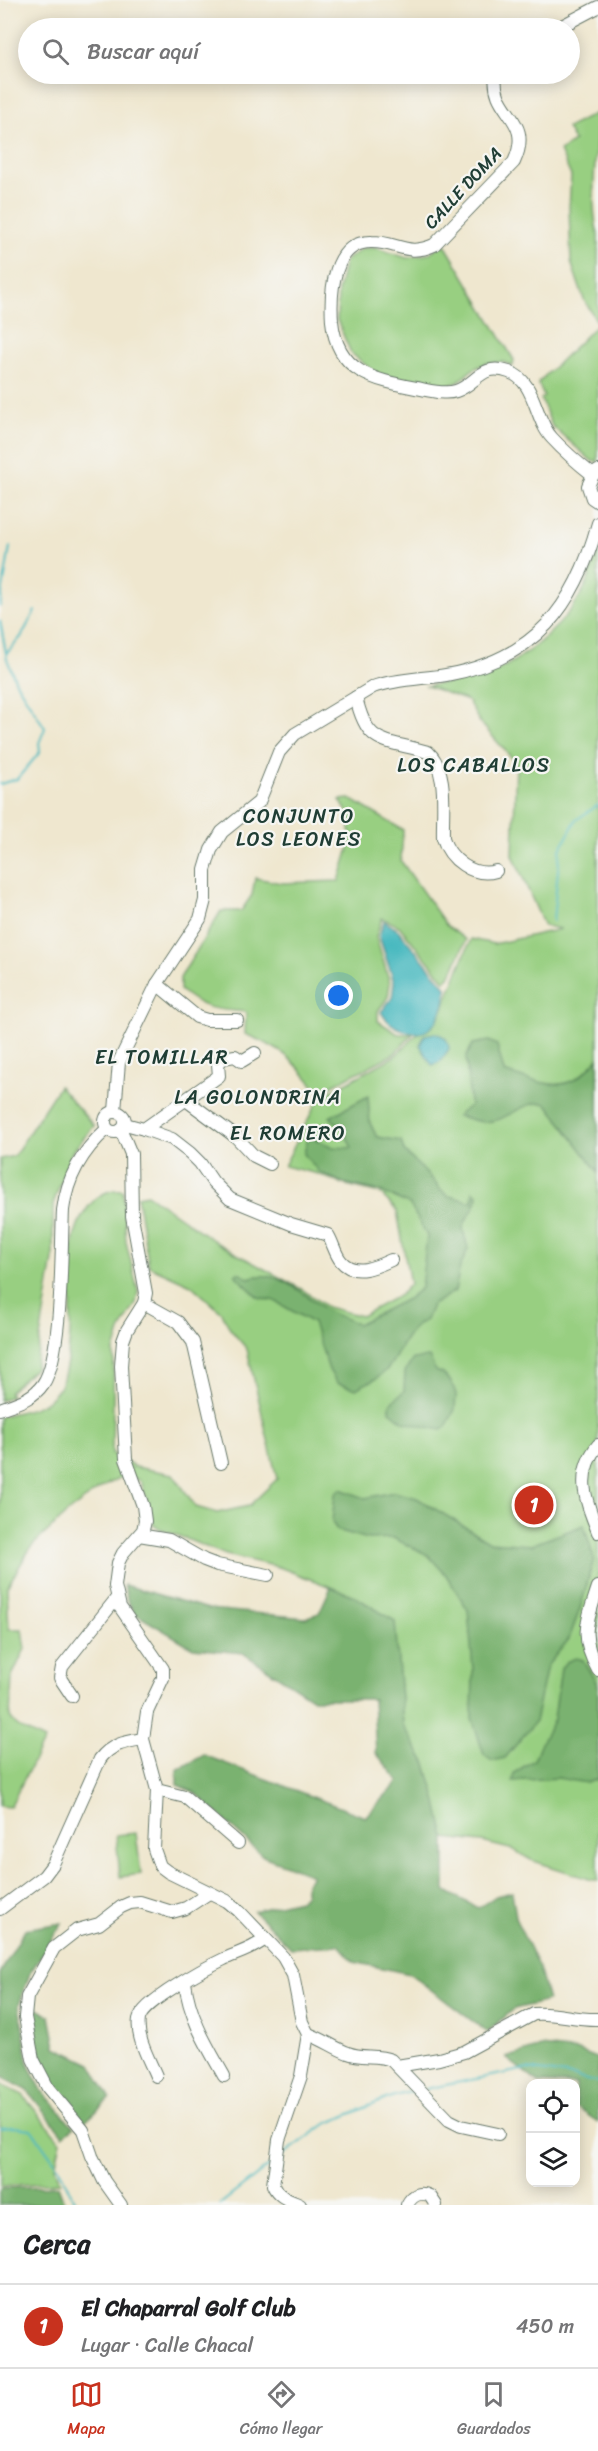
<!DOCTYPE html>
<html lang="es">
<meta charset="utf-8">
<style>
:root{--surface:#fff;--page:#f6f6f6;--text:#202124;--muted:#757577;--line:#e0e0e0;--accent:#c8321e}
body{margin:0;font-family:Sriracha,sans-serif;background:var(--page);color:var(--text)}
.controls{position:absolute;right:18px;bottom:18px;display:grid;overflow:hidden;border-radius:12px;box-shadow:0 3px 15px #0003}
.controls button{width:54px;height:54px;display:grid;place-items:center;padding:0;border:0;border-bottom:2px solid var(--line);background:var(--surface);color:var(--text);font:30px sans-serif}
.you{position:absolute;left:339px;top:996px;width:21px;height:21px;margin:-15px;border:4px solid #fff;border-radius:50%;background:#1a73e8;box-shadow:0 0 0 9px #1a73e833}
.badge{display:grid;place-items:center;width:39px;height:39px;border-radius:50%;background:var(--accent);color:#fff;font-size:20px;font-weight:700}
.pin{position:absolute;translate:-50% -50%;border:3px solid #fff;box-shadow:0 2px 6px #0006}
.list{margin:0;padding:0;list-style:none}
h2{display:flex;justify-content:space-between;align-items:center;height:78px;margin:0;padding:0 24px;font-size:26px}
h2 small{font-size:20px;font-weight:400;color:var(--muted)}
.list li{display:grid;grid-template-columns:39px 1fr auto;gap:18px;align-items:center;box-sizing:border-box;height:84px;padding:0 24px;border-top:2px solid var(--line)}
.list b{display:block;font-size:22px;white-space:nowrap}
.list p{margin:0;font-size:20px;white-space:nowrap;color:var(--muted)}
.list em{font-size:20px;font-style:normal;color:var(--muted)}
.icon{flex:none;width:33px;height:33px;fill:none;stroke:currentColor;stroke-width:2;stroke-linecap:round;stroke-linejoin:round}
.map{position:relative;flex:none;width:598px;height:2205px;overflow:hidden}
.search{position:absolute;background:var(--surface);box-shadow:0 3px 15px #0003;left:18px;right:18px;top:18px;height:66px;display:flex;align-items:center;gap:15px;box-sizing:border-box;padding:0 21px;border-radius:33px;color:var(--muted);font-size:22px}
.sheet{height:162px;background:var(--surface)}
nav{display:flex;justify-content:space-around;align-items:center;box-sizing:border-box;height:84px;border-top:2px solid var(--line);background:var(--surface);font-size:16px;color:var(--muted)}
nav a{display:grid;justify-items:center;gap:3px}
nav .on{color:var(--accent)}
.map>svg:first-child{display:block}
</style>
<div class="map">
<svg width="598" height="2205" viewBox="0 0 598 2205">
<rect width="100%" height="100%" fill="#f6f6f2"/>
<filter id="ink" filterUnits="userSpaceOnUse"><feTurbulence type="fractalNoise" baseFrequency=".0167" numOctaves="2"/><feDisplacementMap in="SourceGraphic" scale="12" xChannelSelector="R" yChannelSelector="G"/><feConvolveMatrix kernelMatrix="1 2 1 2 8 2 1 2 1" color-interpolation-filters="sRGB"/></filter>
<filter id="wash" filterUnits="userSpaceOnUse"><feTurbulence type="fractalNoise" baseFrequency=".008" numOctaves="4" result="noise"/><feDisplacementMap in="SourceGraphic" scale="24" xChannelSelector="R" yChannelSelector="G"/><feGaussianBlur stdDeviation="1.35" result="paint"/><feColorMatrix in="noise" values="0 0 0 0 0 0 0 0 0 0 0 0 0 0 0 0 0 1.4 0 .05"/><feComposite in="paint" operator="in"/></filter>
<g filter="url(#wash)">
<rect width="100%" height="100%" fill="#efe7cf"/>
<g fill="#98cf81" stroke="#5c865a" stroke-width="1.5">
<path d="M598 112C598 153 588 194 598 235V462L592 461 552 426 541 399 544 397 538 383C558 362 579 344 598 323L584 300 571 262 569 207 571 176 560 151 574 141 567 128Z"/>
<path d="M444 243 514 360 513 366 503 362 486 363 472 370 457 383 440 386 377 374 351 353 337 320 338 291 345 261 363 248H376L407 258 428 254Z"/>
<path d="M598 550V1880H592L531 1860 514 1850 482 1842 445 1838 426 1764 403 1725 394 1621 354 1596 279 1567 226 1555 154 1526 141 1481 125 1475 99 1489 67 1513 31 1547 7 1587 9 1629H22L25 1649 12 1676 10 1718 20 1728 44 1740 10 1807 0 1806V1417C23 1409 40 1412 57 1391 76 1364 69 1280 73 1245 76 1220 94 1187 123 1190L126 1242 138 1291 136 1303 120 1331 114 1351 112 1453 135 1467 173 1474 196 1507 217 1513 249 1506 277 1479 247 1349 230 1329 222 1313 191 1285 149 1266 137 1196 147 1194 219 1244 303 1290 327 1307 361 1316 400 1295 410 1284 397 1211 380 1193 342 1184 318 1174 284 1166 319 1098 395 1056 442 1010 471 939 494 944 561 929 544 926 513 855 516 763 479 721 468 701 427 686C449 682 474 681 494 672 530 655 569 621 586 585 591 574 594 561 598 550Z"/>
<path d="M350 799 403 830 401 861 446 925 466 940 452 972 445 981 399 926 382 918 376 937 390 983 388 997 378 1011V1021L398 1034H413L394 1054 319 1092C292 1058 286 1051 245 1034L246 1012C215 1009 205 1011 180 990V978L221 911H241L252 895 255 878 282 883 339 881 350 845V817L340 800Z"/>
<path d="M59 1086 94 1126 72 1152 53 1204V1259L35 1368 9 1392 11 1396 0 1401V1159L14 1156Z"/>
<path d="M136 1833 141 1874 120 1877 116 1835Z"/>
<path d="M0 2084 23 2095 61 2142 55 2167 60 2182 0 2186Z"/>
</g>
<g fill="#7ab26f" stroke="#4c7852" stroke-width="1.5">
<path d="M489 1041 497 1045 504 1072C520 1077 553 1089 569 1082 580 1079 591 1066 598 1058V1172L547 1104C524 1098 508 1122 485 1122 477 1122 465 1117 457 1116L470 1105 466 1057 473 1044Z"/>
<path d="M368 1096 370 1123 377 1137 401 1141 404 1151 434 1181 440 1190 449 1196 472 1202 473 1191 478 1196 475 1206 465 1222 463 1229 468 1249 460 1267 455 1291 432 1305 426 1320C402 1330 400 1360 381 1375 374 1381 364 1384 356 1389L337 1383 329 1370 313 1323 275 1301 258 1297 236 1276V1273H241L248 1278C277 1268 301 1292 323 1308 333 1315 347 1319 358 1324L407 1299 421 1288 427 1236 410 1205 380 1191 343 1183 319 1172 304 1154 308 1136 333 1147 352 1148 343 1129 330 1117Z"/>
<path d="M429 1357 436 1371 443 1374 452 1383 456 1394 455 1409 446 1427 441 1430 404 1422 390 1411V1404L404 1391 405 1372 413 1359Z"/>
<path d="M340 1489 365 1498 394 1492 417 1498 490 1542 531 1545 584 1525 594 1559 580 1609 569 1639 547 1666 535 1722 505 1758 492 1761 484 1755 472 1718 473 1670 468 1610 446 1575 428 1555 393 1538 368 1539 337 1530 332 1522 335 1494Z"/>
<path d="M124 1585 209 1609 306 1618 319 1613 331 1587 354 1596 395 1621 403 1725 426 1764 437 1802 445 1838V1891L478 1908 496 1896 512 1892 517 1922 539 1968 548 2001 514 2009 487 2032 410 1974 354 1962 339 1945 291 1948 254 1911 299 1900 306 1894V1884L312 1875 263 1856 194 1792 177 1785V1770L204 1755 365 1817 399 1781 376 1753 373 1699H313L243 1653 193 1648 134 1613 127 1599Z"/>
<path d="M576 1658 583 1660 598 1686V1779L586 1783 558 1778 513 1781 514 1773 534 1760 542 1741 554 1719 561 1668 566 1662Z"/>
<path d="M62 1923 30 1973 19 2005 29 2066 43 2092 74 2127 63 2135 27 2090 0 2076V1974L25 1929Z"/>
<path d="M31 2005 50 2016 56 2047 91 2064 110 2098 84 2122C55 2089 28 2052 31 2005Z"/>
<path d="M541 2047 579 2051 598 2059V2122L576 2107V2084L539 2083 506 2058Z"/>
<path d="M58 2186 65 2205H0V2189L2 2188Z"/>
</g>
<g fill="#4ab9c0" stroke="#347b7a" stroke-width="1.5">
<path d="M384 921 398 930 446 987C446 1001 441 1020 429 1029 415 1040 388 1026 381 1012L392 998 394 982 379 936Z"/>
<path d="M435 1033C445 1036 448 1039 449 1049L440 1062 432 1065 420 1045 425 1035Z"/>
</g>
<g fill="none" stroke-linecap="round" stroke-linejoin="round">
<g stroke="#4ab9c0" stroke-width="2">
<path d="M0 606 10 547"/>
<path d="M0 621 7 659 16 682 45 728 39 743 40 752 17 779 0 784"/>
<path d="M7 653 21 637 35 611"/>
<path d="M553 921 560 850 576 820 598 805"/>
<path d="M425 2089 527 2069 572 2076 598 2083"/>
<path d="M0 2128 14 2127 31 2129 59 2168 76 2205"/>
<path d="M283 2155 326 2124 391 2097 414 2091"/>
<path d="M219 2205 271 2164"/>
</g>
</g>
</g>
<g filter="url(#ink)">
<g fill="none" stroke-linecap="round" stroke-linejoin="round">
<defs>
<g id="minor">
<path d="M558 28 598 7"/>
<path d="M496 74C490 114 535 117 514 162L434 245C407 257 398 242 372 242 333 241 330 292 332 321 337 372 373 380 416 388 428 390 444 395 456 391 477 384 481 362 509 372 536 381 534 419 552 438 564 451 579 464 593 475"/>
<path d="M598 471 593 475 588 486 592 498 598 502"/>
<path d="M356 697C367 747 384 739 428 752 449 771 442 811 443 838 449 859 473 878 496 871"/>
<path d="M157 984 197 1017 207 1020H237"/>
<path d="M186 1100 236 1137 254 1156 270 1164"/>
<path d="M115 1111 119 1062 157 984 200 919 205 900V870L211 850 222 832 259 802 279 752 295 734 373 687C396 679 421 679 446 675 535 659 575 607 598 523"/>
<circle cx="115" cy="1122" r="10"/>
<path d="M125 1124 144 1129 219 1076 218 1064 223 1058 235 1056 242 1061 255 1053"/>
<path d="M144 1129 172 1139 190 1153 200 1163 213 1182 230 1199 291 1224 328 1235C333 1243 335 1254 341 1261 354 1277 376 1267 391 1260"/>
<path d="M121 1130 131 1154 132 1216 146 1293 144 1303 127 1330 123 1341 121 1366 126 1459 143 1506 145 1521 143 1530 123 1553 118 1563 115 1586 120 1607 163 1669V1678L147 1712 143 1739 157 1790 154 1849 160 1866 168 1872 227 1901 239 1911 283 1957 293 1975 302 2022 308 2034 301 2076 279 2140 273 2185C278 2197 289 2200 300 2205"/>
<path d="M144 1303 178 1322 193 1342 221 1463"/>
<path d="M0 1409C16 1403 33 1399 43 1384 63 1355 61 1248 63 1210 67 1177 82 1151 107 1129"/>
<path d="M598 1445C574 1475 586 1501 598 1532"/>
<path d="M139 1535 169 1540 204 1560 217 1565 268 1575"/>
<path d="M598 1587C587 1621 579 1637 598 1670"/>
<path d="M72 1696 60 1678 62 1667 116 1599"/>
<path d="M157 1790 185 1797 238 1843"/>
<path d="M0 1909 44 1876 53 1864 100 1759C111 1744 125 1742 143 1739"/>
<path d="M185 1982C189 2017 207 2046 224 2076"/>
<path d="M308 2034C323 2039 334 2048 348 2053 362 2059 377 2054 391 2060L449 2120 461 2126 498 2134"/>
<path d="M397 2066 439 2059 464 2052 534 2014C555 2012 576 2020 598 2019"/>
<path d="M156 2076C149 2059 136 2038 139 2019 142 2002 207 1967 224 1959 238 1953 253 1949 265 1939"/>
<path d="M121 2205 104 2181 92 2156 83 2130 48 2088 33 2059 25 2017 27 1997 54 1948 77 1930 99 1924 121 1907 130 1903 140 1902 172 1912 186 1908 209 1893"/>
<path d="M407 2205C412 2195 420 2191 430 2196L436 2205"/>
</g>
</defs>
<use href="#minor" stroke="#68786a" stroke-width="14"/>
<use href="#minor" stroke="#fff" stroke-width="12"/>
</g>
</g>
<g text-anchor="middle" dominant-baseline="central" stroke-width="4.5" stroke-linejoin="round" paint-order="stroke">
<g font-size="18" fill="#1f3d34" stroke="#f6f6f2">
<text transform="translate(463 188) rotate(-47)">CALLE DOMA</text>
</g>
<g font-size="20" letter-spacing="1.5" fill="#1f3d34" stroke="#f6f6f2">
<text x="474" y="765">LOS CABALLOS</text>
<text x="299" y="816">CONJUNTO<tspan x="299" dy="23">LOS LEONES</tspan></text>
<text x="162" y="1057">EL TOMILLAR</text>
<text x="258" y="1097">LA GOLONDRINA</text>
<text x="288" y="1133">EL ROMERO</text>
</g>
</g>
</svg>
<div class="controls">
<button><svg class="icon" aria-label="locate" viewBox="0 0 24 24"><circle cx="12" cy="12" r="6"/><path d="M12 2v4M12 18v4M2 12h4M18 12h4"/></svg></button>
<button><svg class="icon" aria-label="layers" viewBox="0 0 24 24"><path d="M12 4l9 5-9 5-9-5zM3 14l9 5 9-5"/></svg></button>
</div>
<div class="you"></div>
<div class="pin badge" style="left:534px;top:1505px">1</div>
<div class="search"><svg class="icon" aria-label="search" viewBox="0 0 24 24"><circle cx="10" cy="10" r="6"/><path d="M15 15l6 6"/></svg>Buscar aquí</div>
</div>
<section class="sheet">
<h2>Cerca<small></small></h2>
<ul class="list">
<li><span class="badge">1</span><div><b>El Chaparral Golf Club</b><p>Lugar · Calle Chacal</p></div><em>450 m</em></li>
</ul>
</section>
<nav>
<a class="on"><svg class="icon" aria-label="map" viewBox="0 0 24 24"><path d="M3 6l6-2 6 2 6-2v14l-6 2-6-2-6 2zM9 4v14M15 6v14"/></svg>Mapa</a>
<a><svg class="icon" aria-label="directions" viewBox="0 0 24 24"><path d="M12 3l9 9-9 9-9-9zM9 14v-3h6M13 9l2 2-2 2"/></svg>Cómo llegar</a>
<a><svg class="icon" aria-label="saved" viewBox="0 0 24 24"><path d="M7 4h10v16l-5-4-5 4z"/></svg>Guardados</a>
</nav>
